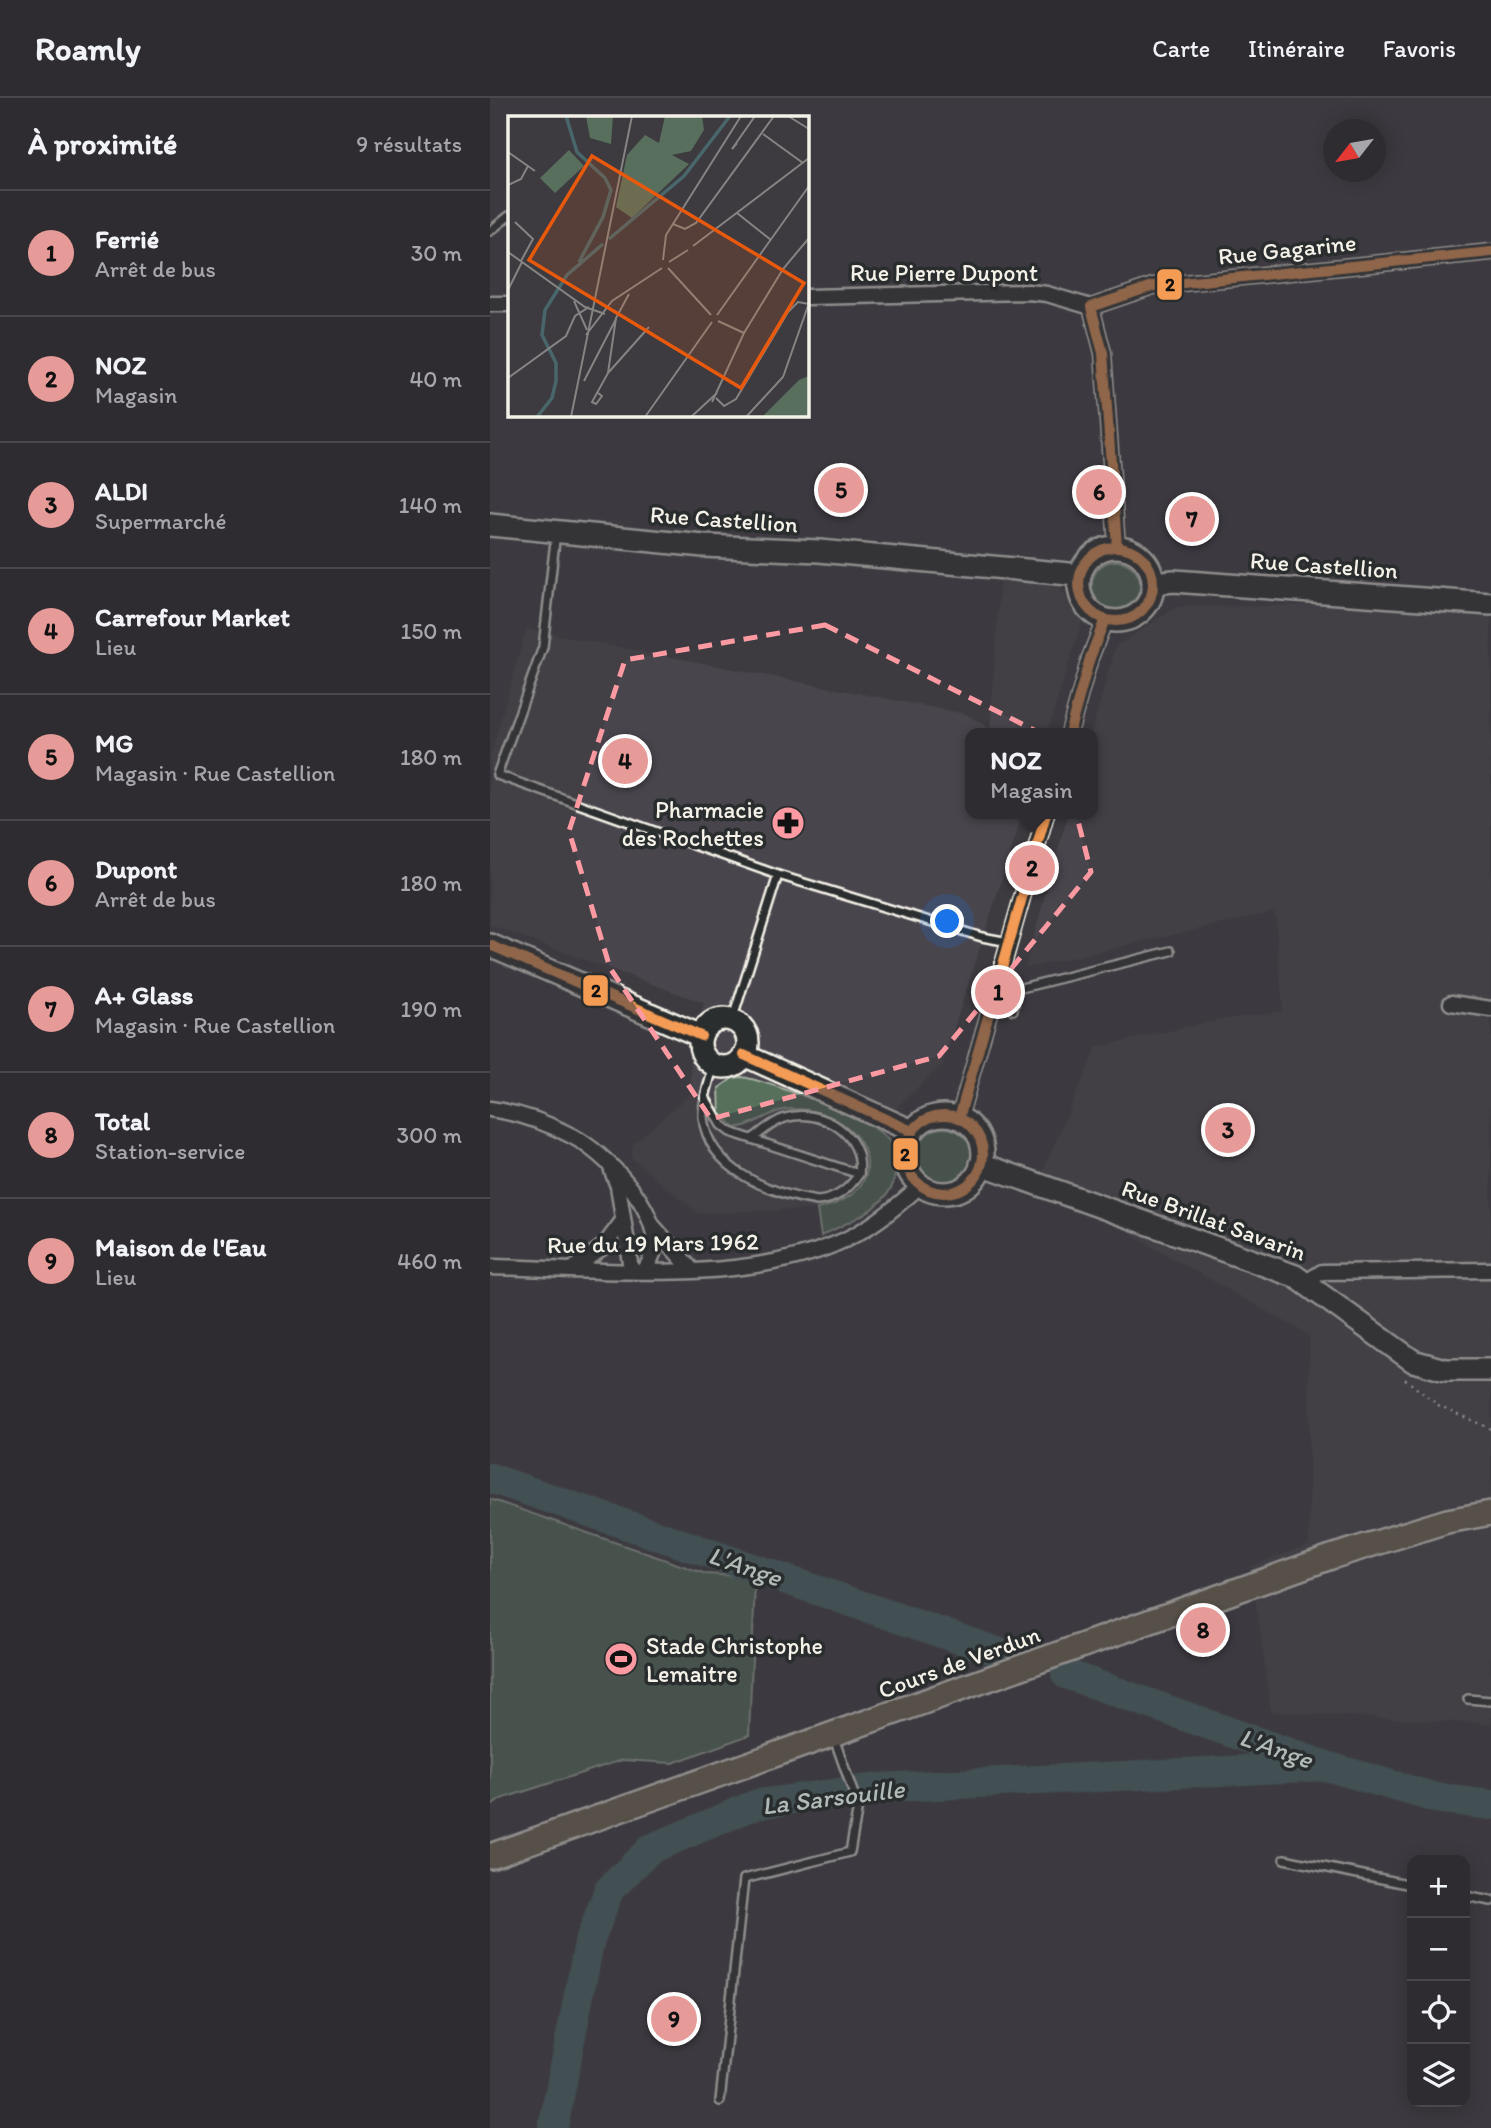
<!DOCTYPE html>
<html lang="fr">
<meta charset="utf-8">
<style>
:root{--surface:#2e2c30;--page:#363438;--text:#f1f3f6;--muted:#a7a7ab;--line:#49484c;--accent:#e69b98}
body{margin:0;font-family:Itim,sans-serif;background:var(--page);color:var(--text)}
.controls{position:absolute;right:21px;bottom:21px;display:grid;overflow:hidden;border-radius:14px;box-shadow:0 4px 18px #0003}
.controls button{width:63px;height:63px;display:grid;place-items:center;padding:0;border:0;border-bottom:2px solid var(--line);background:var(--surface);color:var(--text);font:35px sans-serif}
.compass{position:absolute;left:833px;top:21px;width:63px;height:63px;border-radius:50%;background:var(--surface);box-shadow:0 4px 18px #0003;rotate:239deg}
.you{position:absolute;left:458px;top:824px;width:24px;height:24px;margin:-18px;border:5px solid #fff;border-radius:50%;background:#1a73e8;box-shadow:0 0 0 10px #1a73e833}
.badge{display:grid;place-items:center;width:46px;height:46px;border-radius:50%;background:var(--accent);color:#111;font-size:23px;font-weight:700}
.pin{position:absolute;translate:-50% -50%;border:4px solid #fff;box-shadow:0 2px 7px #0006}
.popup{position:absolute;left:475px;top:630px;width:133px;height:91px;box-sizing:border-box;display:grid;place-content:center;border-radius:14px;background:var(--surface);filter:drop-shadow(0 2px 5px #0005);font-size:23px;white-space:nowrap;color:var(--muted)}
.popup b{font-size:26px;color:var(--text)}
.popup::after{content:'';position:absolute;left:50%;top:100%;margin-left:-14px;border:14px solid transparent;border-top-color:var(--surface)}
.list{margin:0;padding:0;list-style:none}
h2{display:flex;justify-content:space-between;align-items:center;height:91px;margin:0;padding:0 28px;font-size:30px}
h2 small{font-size:23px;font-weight:400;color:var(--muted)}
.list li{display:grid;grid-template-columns:46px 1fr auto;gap:21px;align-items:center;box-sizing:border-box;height:126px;padding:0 28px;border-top:2px solid var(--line)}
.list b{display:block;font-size:26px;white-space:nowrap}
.list p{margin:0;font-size:23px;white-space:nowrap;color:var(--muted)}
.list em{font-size:23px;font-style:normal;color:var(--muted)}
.icon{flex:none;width:38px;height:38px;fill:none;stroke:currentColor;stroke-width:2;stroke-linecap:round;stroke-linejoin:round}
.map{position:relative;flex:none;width:1001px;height:2030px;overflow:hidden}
header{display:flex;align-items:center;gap:42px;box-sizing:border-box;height:98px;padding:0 35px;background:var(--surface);border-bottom:2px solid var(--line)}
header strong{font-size:33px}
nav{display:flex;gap:38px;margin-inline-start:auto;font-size:24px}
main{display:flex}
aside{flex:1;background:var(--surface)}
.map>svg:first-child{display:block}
</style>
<header>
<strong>Roamly</strong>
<nav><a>Carte</a><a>Itinéraire</a><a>Favoris</a></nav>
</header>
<main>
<aside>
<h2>À proximité<small>9 résultats</small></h2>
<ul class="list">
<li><span class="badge">1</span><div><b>Ferrié</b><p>Arrêt de bus</p></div><em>30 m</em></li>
<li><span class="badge">2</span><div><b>NOZ</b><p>Magasin</p></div><em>40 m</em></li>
<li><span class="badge">3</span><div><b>ALDI</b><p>Supermarché</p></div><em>140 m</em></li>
<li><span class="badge">4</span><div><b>Carrefour Market</b><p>Lieu</p></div><em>150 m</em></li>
<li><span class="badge">5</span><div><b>MG</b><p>Magasin · Rue Castellion</p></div><em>180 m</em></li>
<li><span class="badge">6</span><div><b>Dupont</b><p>Arrêt de bus</p></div><em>180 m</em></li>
<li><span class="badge">7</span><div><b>A+ Glass</b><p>Magasin · Rue Castellion</p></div><em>190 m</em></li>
<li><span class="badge">8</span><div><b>Total</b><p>Station-service</p></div><em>300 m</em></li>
<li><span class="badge">9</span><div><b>Maison de l'Eau</b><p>Lieu</p></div><em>460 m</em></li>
</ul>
</aside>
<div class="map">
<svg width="1001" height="2030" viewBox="0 0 1001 2030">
<rect width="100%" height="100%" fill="#3d3b40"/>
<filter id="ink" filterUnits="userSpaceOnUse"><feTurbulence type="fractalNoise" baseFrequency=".0143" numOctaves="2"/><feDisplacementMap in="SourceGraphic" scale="14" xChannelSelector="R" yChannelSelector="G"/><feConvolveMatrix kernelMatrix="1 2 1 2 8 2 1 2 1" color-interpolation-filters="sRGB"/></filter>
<g filter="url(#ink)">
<g fill="#4a454d">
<path d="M510 482 567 485 592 523 557 635H481V716H533L452 967 409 1007 386 1073 354 1102 327 1111 208 1115 141 1060 143 1046 202 994 200 958 214 905 0 827V660L36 531 476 616 500 631Z"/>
<path d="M1001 505V1626L781 1614 761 1468 819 1447V1237L657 1146 553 1072 607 949 729 922 793 913 785 814 535 870 578 716H603L601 635 626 548 687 509Z"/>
</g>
<g fill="#576f5c" stroke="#a6b0a2" stroke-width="2">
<circle cx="626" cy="487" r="24"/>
<path d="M252 979C278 983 388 1023 399 1043 405 1054 408 1079 401 1090 389 1114 353 1126 331 1138L327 1111C415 1093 375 1009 301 1011 282 1011 264 1029 245 1030L230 1015 229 990 243 980Z"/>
<circle cx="454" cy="1058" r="28"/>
<path d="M0 1401 216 1476 246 1478 265 1484 259 1637 183 1665 132 1662 11 1701 0 1709Z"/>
</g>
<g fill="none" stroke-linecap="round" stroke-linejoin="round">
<g stroke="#49676b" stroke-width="30">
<path d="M0 1380 510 1555"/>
<path d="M576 1576 836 1668 946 1700 1001 1707"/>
<path d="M63 2030 99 1845 119 1792 160 1751 267 1706 386 1690 836 1668"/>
</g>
<defs>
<g id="service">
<path d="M0 133 19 118"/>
<path d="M66 434 53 549 7 677 288 777 242 923"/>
<path d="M288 777 492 839 519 844"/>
<path d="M509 890 523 892 526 897 523 912"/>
<path d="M523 892 681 853"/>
<path d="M215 999 231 1027 240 1034 369 1076C359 1091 346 1102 327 1103 283 1096 218 1073 213 1019 212 1002 220 983 224 966"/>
<path d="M262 1041C272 1034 282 1024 295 1020 332 1009 375 1037 369 1076"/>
<path d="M978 1601 1001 1603"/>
<path d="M794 1761 922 1787"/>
<path d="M975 1798 1001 1803"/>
<path d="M230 2003 254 1781 360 1754 368 1708 344 1640"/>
</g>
<g id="minor">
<path d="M317 199 539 194 557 196 601 209"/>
<path d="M0 206H19"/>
<path d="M601 209 663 188 1001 154"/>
<path d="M601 209 613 255 627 448"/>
<path d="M579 635 600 560 615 521"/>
<path d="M961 905 1001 911"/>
<path d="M0 1011C29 1015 56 1024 82 1038 115 1055 171 1112 164 1152 163 1158 158 1166 155 1172"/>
<path d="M469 1020 556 716"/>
<path d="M122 1073 128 1088 141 1171"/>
<path d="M162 1127 202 1172"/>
<path d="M0 1169C106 1171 245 1187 343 1147 377 1134 404 1111 431 1087"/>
<path d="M84 1170 114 1148 132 1124"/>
<path d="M816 1184 832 1174 1001 1172"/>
</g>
<g id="secondary">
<path d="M0 427 214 448 329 453 590 477"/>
<circle cx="626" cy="486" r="37"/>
<path d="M664 485 684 483 1001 506"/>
<path d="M0 847 211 938"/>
<circle cx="234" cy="945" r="24"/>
<path d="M254 957 422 1033"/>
<circle cx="454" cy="1056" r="39"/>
<path d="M491 1066 805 1178 923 1263 955 1272H1001"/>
</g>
<path id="primary" d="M0 1758 841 1459 957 1423 1001 1415"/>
</defs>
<use href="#service" stroke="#f4f1e8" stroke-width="12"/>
<use href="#minor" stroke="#f4f1e8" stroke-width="19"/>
<use href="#secondary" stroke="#f4f1e8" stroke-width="26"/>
<use href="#primary" stroke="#f4f1e8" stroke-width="28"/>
<path stroke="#f4f1e8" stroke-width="2.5" stroke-dasharray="2 5" stroke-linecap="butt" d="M915 1281 948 1307 1001 1331"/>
<use href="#service" stroke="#2a2d2e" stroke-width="7"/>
<use href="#minor" stroke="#2a2d2e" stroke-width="14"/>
<use href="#secondary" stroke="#2a2d2e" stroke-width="21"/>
<use href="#primary" stroke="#746b52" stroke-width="23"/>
<defs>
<g id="bus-1">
<path d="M627 448 613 255 601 209 663 188 1001 154"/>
<circle cx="626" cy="486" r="37"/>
<path d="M579 635 600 560 615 521"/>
<path d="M0 847 211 938"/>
<path d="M254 957 422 1033"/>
<circle cx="454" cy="1056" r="39"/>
<path d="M469 1020 556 716"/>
</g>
</defs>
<use href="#bus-1" stroke="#2a2d2e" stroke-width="16"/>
<use href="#bus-1" stroke="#f49b54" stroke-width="10"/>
</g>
</g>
<path d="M0 0H1001V2030H0ZM335 527 568 644 601 774 449 958 221 1021 120 870 79 733 135 562Z" fill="#3d3b40" fill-opacity=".55" fill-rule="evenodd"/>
<path fill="none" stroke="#ff9aa2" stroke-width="5" stroke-dasharray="14 9" stroke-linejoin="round" d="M335 527 568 644 601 774 449 958 221 1021 120 870 79 733 135 562Z"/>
<defs>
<symbol id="pharmacy-disc" viewBox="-11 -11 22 22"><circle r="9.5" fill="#ff9aa2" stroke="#2a2d2e"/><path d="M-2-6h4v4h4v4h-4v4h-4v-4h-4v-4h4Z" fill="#111"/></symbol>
<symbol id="stadium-disc" viewBox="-11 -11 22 22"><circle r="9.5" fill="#ff9aa2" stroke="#2a2d2e"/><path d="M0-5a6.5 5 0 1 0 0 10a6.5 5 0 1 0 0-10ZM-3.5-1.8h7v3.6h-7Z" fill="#111"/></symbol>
</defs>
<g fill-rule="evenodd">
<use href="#pharmacy-disc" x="279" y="706" width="38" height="38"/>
<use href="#stadium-disc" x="112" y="1542" width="38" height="38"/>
</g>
<g text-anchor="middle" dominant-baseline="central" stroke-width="7" stroke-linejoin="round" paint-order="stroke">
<g font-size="24" fill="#f4f1e8" stroke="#2a2d2e">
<text transform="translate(797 151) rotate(-6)">Rue Gagarine</text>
<text x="454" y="174">Rue Pierre Dupont</text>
<text transform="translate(234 421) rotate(4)">Rue Castellion</text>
<text transform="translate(834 467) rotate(4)">Rue Castellion</text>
<text transform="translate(724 1122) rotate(20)">Rue Brillat Savarin</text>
<text transform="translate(163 1145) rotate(-1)">Rue du 19 Mars 1962</text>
<text transform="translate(469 1564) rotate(-20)">Cours de Verdun</text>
</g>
<g font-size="24" fill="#f4f1e8" stroke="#2a2d2e" text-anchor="end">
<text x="274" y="711">Pharmacie<tspan x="274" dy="28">des Rochettes</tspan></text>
<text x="156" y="1547" text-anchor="start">Stade Christophe<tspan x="156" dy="28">Lemaitre</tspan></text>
</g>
<g font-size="26" font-style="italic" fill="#b0bab6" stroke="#2a2d2e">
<text transform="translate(255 1468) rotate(19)">L'Ange</text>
<text transform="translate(786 1650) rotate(19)">L'Ange</text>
<text transform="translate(343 1699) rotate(-7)">La Sarsouille</text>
</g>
</g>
<g transform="translate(18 18)">
<rect width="301" height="301" fill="#3d3b40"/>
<path d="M78 0H105L103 28 82 22ZM157 0H194L196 14 183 35 164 39 181 48 124 102 108 91 119 39 137 19 151 27ZM61 34 76 50 47 77 32 62ZM301 260V301H254L291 264Z" fill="#576f5c"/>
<path fill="none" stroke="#49676b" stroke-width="3.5" d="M58 0 69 36 97 62 103 74 95 101 71 146M101 123 176 60 222 0M29 301 44 282 48 265V247L34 219 37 194 59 159 95 128"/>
<path fill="none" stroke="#868483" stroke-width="2" d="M280 0 301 13M255 18 295 47M229 27 224 33 247 0M0 36 27 55M0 69 13 63 20 50M229 97 263 124M7 106 25 123 13 145M165 108 177 113 188 107 266 0M185 130 301 42M0 136 77 191 97 198M155 144 158 119 233 0M161 146 180 134M160 152 203 199M0 174 14 146M66 185 79 214M209 199 301 70M210 205 236 217M78 219 104 185 154 152M100 257 141 211M0 262 58 220 67 200 81 191M76 265 108 203M90 277 94 280 88 288 84 286 100 257 108 202 121 178M208 282 216 290 228 283 280 196 290 186 301 188M204 286 236 217 275 153 301 122M63 301 124 0M137 301 204 206M183 301 209 277M238 301 275 261 301 187"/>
<path fill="#e8590c" fill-opacity="0.15" stroke="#e8590c" stroke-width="3.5" d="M84 40 296 167 233 272 21 144Z"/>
<rect width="301" height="301" fill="none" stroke="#f4f1e8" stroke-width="3.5"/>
</g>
<g stroke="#2a2d2e" stroke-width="2.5">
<rect x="666" y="170" width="27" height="33" rx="7" fill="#f49b54"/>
<rect x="92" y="876" width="27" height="33" rx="7" fill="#f49b54"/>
<rect x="402" y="1039" width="27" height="34" rx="7" fill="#f49b54"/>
</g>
<g font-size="19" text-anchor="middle" font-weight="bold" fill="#111">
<text x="680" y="193">2</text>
<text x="106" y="899">2</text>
<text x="415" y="1063">2</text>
</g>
</svg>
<div class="controls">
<button>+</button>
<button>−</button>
<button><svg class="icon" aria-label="locate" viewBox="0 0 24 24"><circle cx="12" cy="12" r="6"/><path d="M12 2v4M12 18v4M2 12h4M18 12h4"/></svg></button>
<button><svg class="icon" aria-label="layers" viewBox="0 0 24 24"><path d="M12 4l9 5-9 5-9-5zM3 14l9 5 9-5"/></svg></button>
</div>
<svg class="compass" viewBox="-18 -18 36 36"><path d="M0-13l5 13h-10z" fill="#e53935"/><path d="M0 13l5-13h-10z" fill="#a7a7ab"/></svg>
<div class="you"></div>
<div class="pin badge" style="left:508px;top:894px">1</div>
<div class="pin badge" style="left:542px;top:770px">2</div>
<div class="popup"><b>NOZ</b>Magasin</div>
<div class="pin badge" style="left:738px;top:1032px">3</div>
<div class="pin badge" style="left:135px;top:663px">4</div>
<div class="pin badge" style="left:351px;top:392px">5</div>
<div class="pin badge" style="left:609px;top:394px">6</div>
<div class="pin badge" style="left:702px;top:421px">7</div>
<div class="pin badge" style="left:713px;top:1532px">8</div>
<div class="pin badge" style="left:184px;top:1921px">9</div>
</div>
</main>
